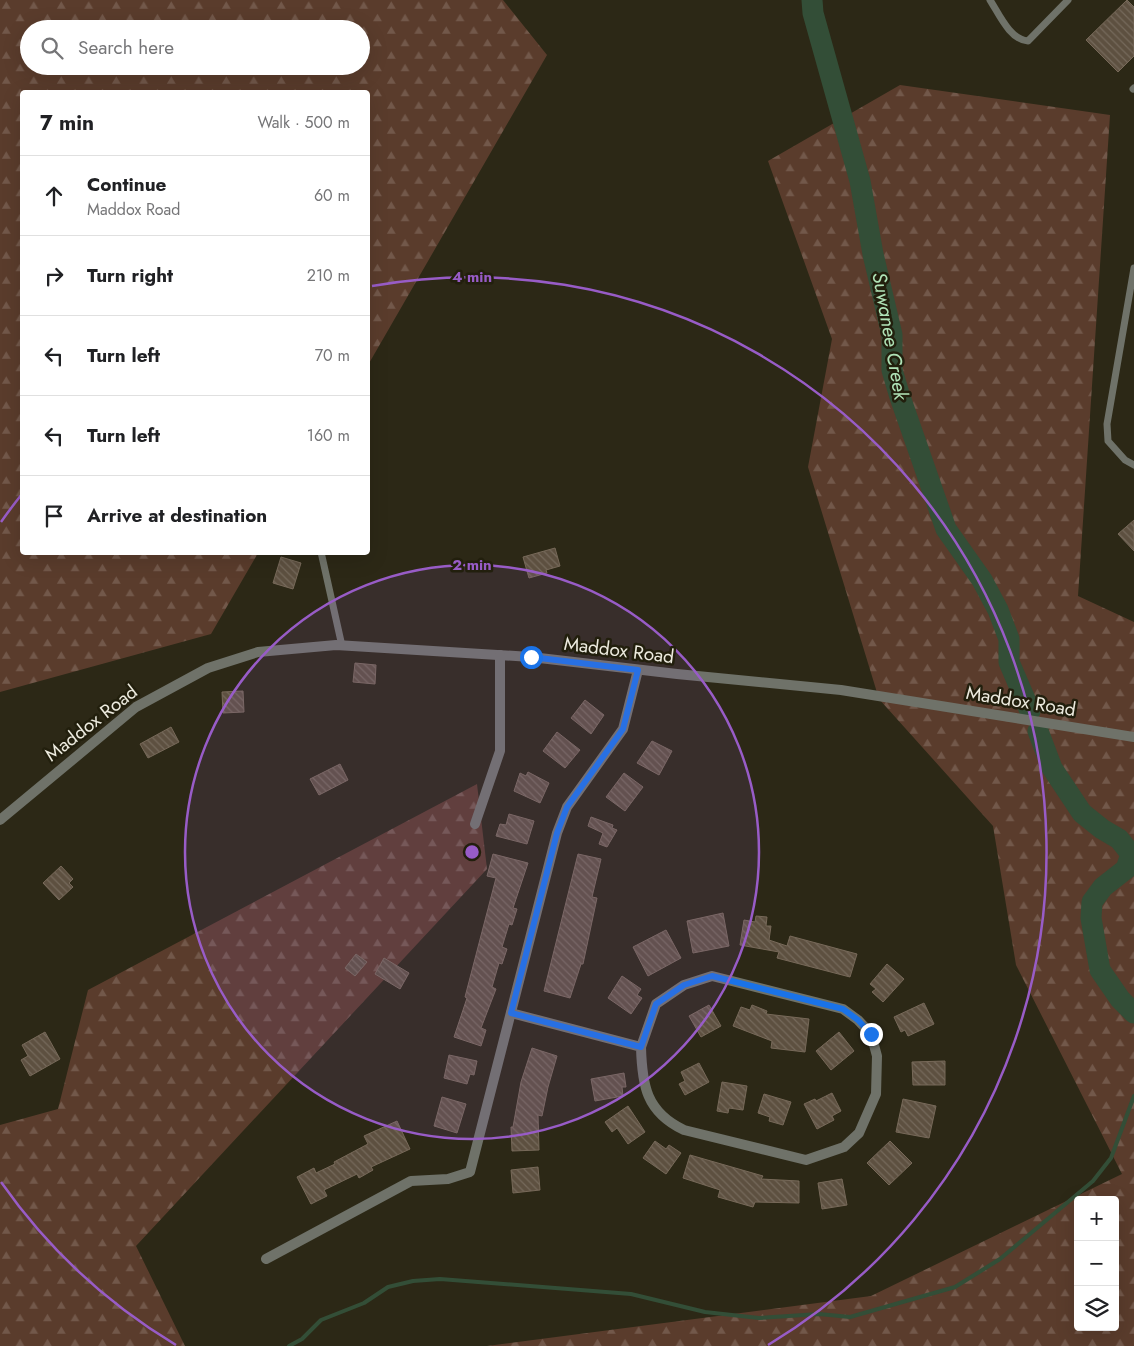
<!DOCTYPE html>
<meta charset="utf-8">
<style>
:root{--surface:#fff;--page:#f6f6f6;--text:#202124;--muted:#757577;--line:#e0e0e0}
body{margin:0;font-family:Jost,sans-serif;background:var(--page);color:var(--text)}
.controls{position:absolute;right:15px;bottom:15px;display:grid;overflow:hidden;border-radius:5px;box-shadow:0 5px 20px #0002}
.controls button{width:45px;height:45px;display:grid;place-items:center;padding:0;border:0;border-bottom:1px solid var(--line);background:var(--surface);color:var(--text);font:25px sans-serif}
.stop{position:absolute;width:15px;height:15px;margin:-11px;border:4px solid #1a73e8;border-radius:50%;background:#fff}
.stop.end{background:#1a73e8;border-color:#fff;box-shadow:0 1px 5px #0008}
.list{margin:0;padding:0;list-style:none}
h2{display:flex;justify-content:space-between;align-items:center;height:65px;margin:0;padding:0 20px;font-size:21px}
h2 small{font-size:16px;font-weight:400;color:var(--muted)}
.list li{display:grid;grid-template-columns:32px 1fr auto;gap:15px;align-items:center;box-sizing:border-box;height:80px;padding:0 20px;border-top:1px solid var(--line)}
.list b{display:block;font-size:19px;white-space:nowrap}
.list p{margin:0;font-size:16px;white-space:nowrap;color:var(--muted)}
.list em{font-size:16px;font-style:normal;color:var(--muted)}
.icon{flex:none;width:28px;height:28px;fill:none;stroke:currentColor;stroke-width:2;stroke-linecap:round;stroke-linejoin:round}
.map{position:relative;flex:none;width:1134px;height:1346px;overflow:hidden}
.search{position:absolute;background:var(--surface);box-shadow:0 5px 20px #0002;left:20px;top:20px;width:350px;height:55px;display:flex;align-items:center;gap:12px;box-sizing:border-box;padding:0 18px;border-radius:28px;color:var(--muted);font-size:19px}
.panel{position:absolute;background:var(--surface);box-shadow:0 5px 20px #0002;left:20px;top:90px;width:350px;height:465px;border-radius:5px}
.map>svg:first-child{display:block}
</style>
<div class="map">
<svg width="1134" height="1346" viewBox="0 0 1134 1346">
<defs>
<pattern id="forest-firs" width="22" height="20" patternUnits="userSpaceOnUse" patternTransform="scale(1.25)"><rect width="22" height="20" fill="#5a3c2c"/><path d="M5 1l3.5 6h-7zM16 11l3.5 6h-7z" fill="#72584a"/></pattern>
<pattern id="building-back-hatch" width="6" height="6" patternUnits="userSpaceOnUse" patternTransform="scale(1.25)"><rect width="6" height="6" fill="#5d5040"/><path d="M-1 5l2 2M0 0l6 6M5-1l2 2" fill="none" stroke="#75695b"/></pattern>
</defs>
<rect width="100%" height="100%" fill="#2c2816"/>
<g fill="url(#forest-firs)" fill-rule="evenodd">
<path d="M0 0H503L547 55 368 365V92H22V552L258 553 211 634 0 692ZM29 29H361V66H29Z"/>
<path d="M900 85 1110 115 1078 596 1134 622V1346H487L871 1296 1122 1174 1016 965 993 826 879 699 808 467 832 339 768 161ZM1078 1200H1115V1327H1078Z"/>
<path d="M477 784 487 869 136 1246 185 1346H0V1125L58 1109 88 990Z"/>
</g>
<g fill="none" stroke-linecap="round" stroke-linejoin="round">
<path stroke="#334e37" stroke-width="4" d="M289 1346 302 1339 321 1320 364 1303 388 1287 413 1281 440 1279 631 1294 705 1312 759 1318 819 1314 850 1317 955 1287 1000 1259 1093 1181 1111 1158 1134 1096"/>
<g stroke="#334e37" stroke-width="21">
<path d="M812 0 813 13 860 181 873 254 892 335V370L900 397 946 529 982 580 998 610 1009 639V662L1030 711"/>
<path d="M1038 731 1052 768 1082 813 1102 829 1119 839 1131 854 1126 869 1103 887 1092 902 1091 918 1100 970 1120 999 1134 1013"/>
</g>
</g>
<g fill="url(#building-back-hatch)" stroke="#776959">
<path d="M1127 0 1134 7V56L1118 72 1086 40Z"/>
<path d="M1134 520V551L1118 534Z"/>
<path d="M555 548 560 566 546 570 547 573 529 578 523 557Z"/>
<path d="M281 557 301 563 293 589 273 583Z"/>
<path d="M355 663 376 665 375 684 353 682Z"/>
<path d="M243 691 244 712 223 713 222 692Z"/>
<path d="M585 700 604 715 591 734 571 718Z"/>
<path d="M171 727 179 742 148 758 140 744Z"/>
<path d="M557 732 580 750 565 768 543 751Z"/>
<path d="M652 741 672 751 659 775 637 763Z"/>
<path d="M340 764 348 780 319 795 310 779Z"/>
<path d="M528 772 549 783 540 803 514 791 520 773 526 776Z"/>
<path d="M624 773 643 787 625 811 606 797Z"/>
<path d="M509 814 534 821 527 844 496 836 500 824 506 825Z"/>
<path d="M591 817 613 825 612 828 617 830 607 847 599 844 603 833 588 826Z"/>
<path d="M493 854 528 863 513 908 517 909 512 925 509 924 502 947 507 949 502 964 499 963 492 987 496 989 481 1028 486 1030 481 1046 454 1037 467 998 465 997 496 878 487 876Z"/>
<path d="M578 854 601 859 592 897 597 898 583 964H581L570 998 544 991Z"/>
<path d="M61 866 73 879 69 883 73 887 59 900 43 883Z"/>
<path d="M723 913 729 946 693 953 687 921Z"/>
<path d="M756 916 767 917 766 926H771L769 940 787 946 790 936 857 954 850 977 777 958 779 952 740 945 744 920 755 922Z"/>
<path d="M666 930 681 958 648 976 633 947Z"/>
<path d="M356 954 367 962 355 976 345 968Z"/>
<path d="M384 958 409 973 400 989 375 974Z"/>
<path d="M887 964 904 979 883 1002 872 992 876 989 870 984Z"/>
<path d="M622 976 641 989 637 995 642 998 631 1014 608 998Z"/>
<path d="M924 1003 934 1024 908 1036 905 1030 901 1032 894 1017Z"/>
<path d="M709 1005 721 1026 701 1037 689 1016Z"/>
<path d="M752 1005 767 1011 766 1014 809 1019 805 1052 771 1048 772 1041 733 1026 741 1007 750 1010Z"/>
<path d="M45 1032 60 1059 30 1076 21 1060 28 1056 22 1045Z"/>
<path d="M839 1032 854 1051 831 1070 816 1051Z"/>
<path d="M532 1048 557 1056 548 1087 542 1116 538 1115 539 1150 512 1151 511 1127H513L521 1082Z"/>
<path d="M449 1055 477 1061 474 1075 470 1074 467 1084 444 1078Z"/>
<path d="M945 1061V1085H913L912 1062Z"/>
<path d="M699 1063 709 1082 685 1095 679 1084 685 1081 681 1072Z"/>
<path d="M624 1073 626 1087H622L623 1096 595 1101 591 1079Z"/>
<path d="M722 1082 747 1086 743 1110 729 1108 728 1113 717 1111Z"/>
<path d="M832 1093 841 1111 832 1116 834 1120 817 1129 804 1104 815 1099 816 1101Z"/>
<path d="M764 1094 791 1102 783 1125 769 1121 770 1117 758 1113Z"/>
<path d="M442 1097 466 1104 457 1133 434 1126Z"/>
<path d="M903 1099 936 1106 929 1138 896 1132Z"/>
<path d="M628 1106 645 1132 628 1144 617 1128 612 1132 605 1122Z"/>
<path d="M397 1121 410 1149 371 1167 373 1170 359 1178 357 1174 324 1190 327 1196 311 1204 297 1177 314 1168 316 1173 335 1164 334 1162 368 1144 364 1136Z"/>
<path d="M655 1141 666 1149 669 1145 681 1153 666 1174 643 1158Z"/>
<path d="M890 1141 912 1163 889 1185 867 1163Z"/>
<path d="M690 1155 763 1176 761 1179 799 1181V1203L755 1202 753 1207 718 1197 720 1190 683 1178Z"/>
<path d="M538 1167 540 1190 513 1193 511 1170Z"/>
<path d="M842 1179 847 1205 822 1209 818 1183Z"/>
</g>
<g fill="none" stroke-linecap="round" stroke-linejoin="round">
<g stroke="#6f7269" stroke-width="7">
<path d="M990 0C999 14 1010 40 1028 41L1068 0"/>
<path d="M1133 89 1134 88"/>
<path d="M1134 268 1107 424 1108 441 1125 460 1134 465"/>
<path d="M321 552 342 646"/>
</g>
<g stroke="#6f7269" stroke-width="10">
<path d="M0 820 136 707 208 668 258 652 336 645 531 657 677 674 841 690 1134 737"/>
<path d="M475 824 500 751V655"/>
<path d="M511 1013 641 1047C642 1085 646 1112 684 1130L806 1160 844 1147 859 1133 876 1094 877 1056 871 1034 858 1020 843 1009 712 976 684 985 656 1004 641 1047"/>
<path d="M266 1259 411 1181 448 1179 470 1172 557 833 567 807 623 729 638 670"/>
</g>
</g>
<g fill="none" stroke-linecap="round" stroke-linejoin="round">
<path stroke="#1a73e8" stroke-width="6" d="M531 657 638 670 623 729 567 807 557 833 511 1013 641 1047 656 1004 684 985 712 976 843 1009 858 1020 871 1034"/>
</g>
<circle cx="472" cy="852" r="287" fill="#985cc7" fill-opacity=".12"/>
<g fill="none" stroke="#985cc7" stroke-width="2.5">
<circle cx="472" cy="852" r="287"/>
<path d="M176 1345A575 575 0 0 1 1 1182M1 522A575 575 0 0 1 22 494M372 286A575 575 0 0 1 768 1345"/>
</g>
<g text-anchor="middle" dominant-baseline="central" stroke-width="5" stroke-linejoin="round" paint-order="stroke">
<g font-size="19" fill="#edebdf" stroke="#221f0d">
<text transform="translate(619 650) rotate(7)">Maddox Road</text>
<text transform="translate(1021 701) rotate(9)">Maddox Road</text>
<text transform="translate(91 723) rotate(-38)">Maddox Road</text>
</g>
<g font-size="20" font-style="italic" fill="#afe2b6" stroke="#221f0d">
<text transform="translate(890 336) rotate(80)">Suwanee Creek</text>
</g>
</g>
<circle cx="472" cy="852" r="8" fill="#985cc7" stroke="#221f0d" stroke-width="2.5"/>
<g font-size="15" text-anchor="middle" font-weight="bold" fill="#985cc7" stroke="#221f0d" stroke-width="5" stroke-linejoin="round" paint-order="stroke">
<text x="472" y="282">4 min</text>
<text x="472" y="570">2 min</text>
</g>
</svg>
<div class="controls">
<button>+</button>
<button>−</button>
<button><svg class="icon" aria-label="layers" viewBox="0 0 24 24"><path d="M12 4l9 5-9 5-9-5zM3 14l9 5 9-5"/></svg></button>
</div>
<div class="stop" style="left:531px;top:657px"></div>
<div class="stop end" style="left:871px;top:1034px"></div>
<div class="search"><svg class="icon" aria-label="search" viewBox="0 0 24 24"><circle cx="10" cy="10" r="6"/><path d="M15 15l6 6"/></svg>Search here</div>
<section class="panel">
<h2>7 min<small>Walk · 500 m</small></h2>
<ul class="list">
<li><svg class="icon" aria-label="ahead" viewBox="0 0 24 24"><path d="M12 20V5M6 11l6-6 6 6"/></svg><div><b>Continue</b><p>Maddox Road</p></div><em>60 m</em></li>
<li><svg class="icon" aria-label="right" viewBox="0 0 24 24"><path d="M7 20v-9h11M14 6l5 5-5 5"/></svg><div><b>Turn right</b></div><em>210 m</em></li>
<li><svg class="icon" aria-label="left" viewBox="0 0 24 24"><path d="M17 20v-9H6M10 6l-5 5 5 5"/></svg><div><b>Turn left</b></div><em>70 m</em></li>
<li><svg class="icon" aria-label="left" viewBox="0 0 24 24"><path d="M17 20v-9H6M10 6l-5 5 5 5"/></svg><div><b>Turn left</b></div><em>160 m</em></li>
<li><svg class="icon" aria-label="arrive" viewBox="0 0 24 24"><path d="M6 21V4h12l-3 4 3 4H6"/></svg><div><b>Arrive at destination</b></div></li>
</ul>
</section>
</div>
